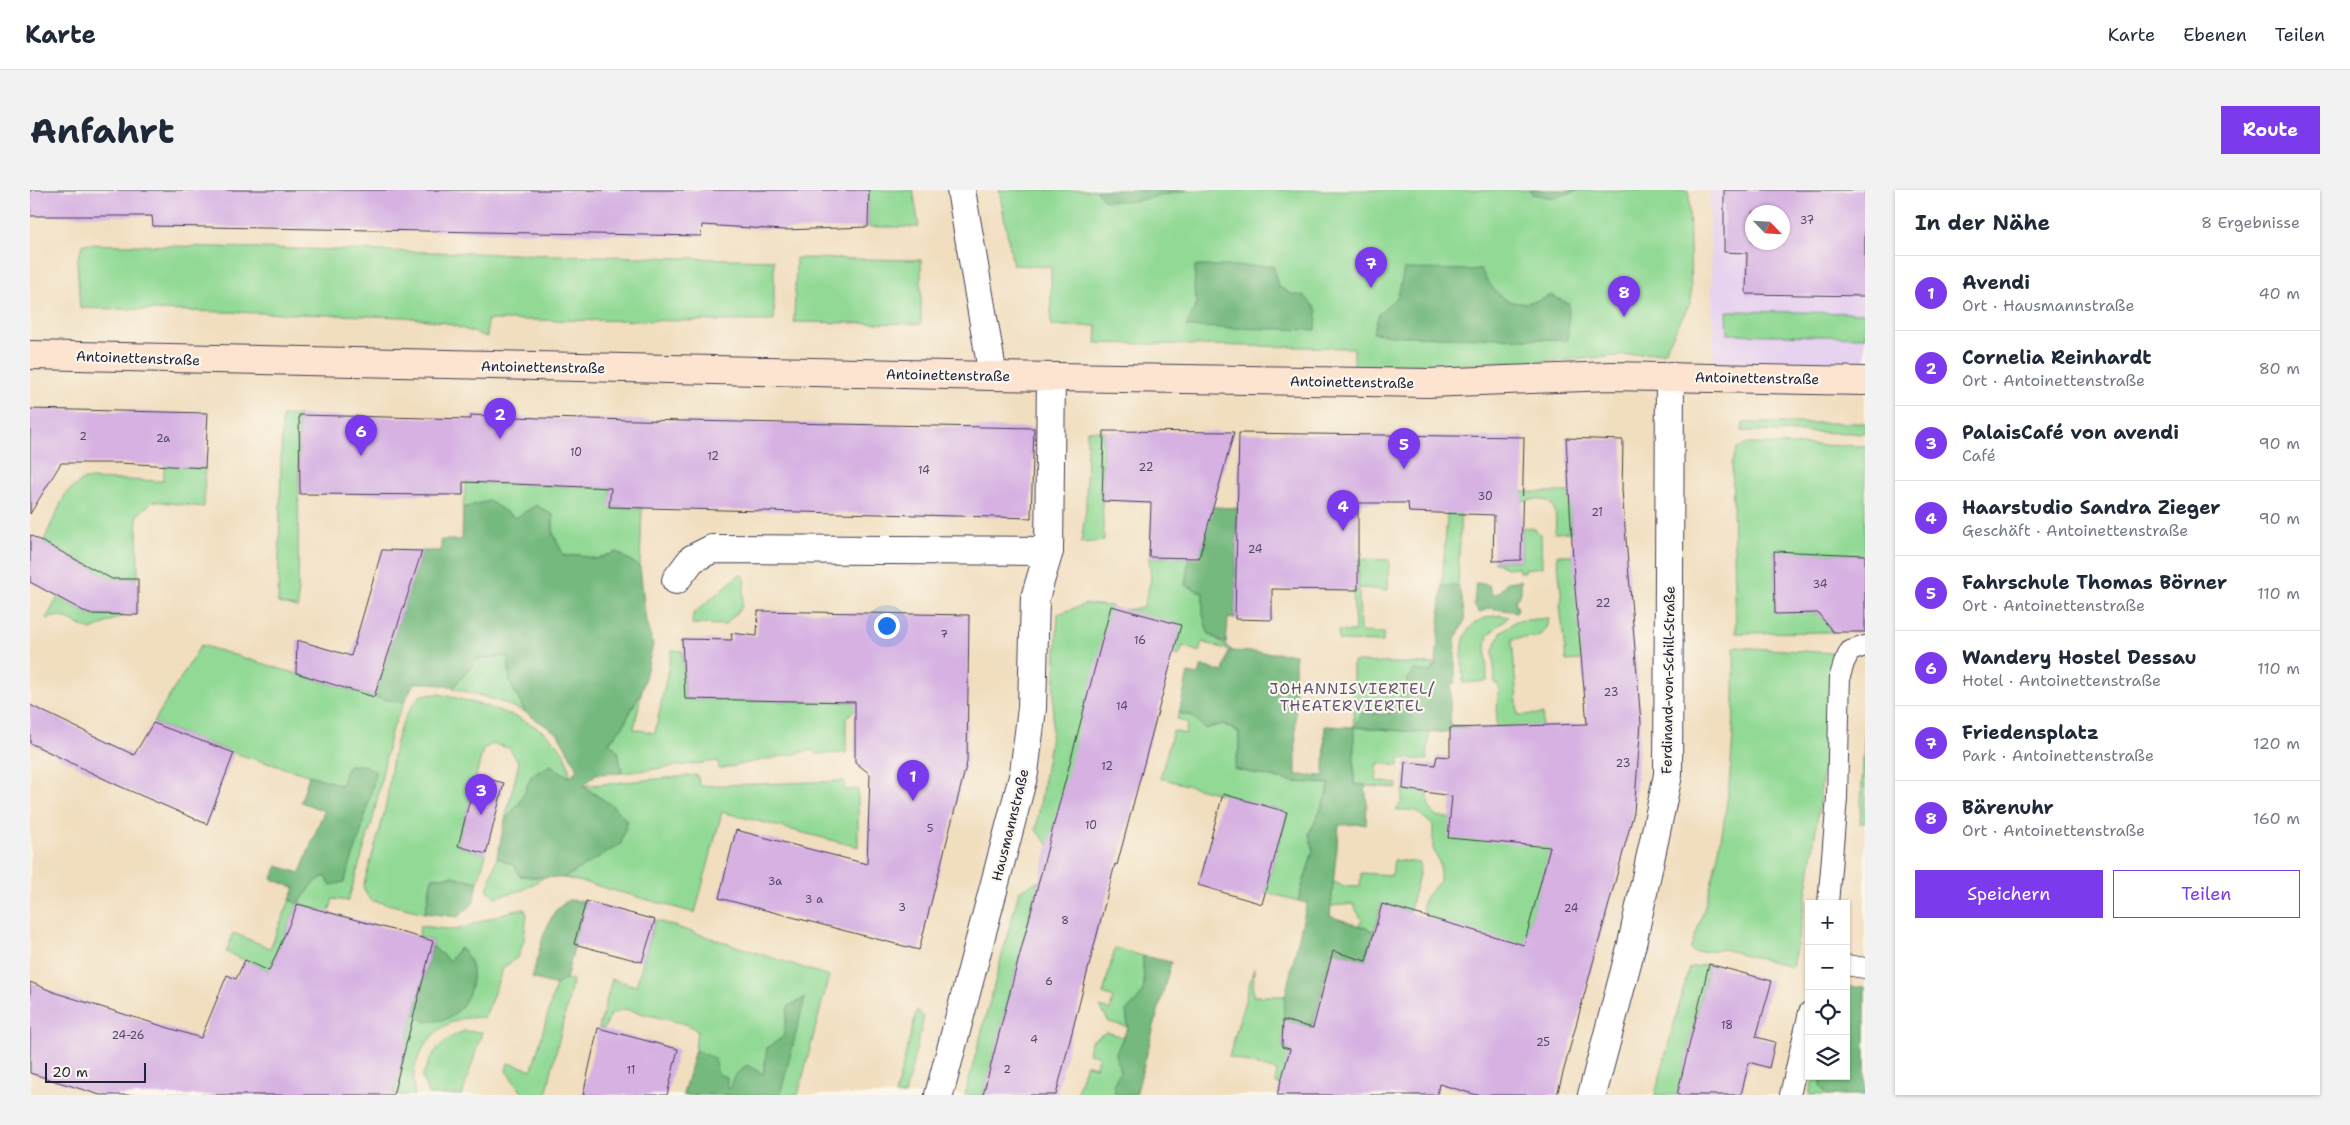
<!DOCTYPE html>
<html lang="de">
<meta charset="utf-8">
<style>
:root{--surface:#fff;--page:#f2f2f3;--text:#1f2937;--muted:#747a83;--line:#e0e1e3;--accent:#7c3aed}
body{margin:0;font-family:"Shantell Sans",sans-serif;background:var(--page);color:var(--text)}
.controls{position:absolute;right:15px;bottom:15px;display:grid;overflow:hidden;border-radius:0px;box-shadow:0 1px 4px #0004}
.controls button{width:45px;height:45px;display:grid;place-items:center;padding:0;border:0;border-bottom:1px solid var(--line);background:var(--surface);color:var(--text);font:25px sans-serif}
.compass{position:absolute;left:1715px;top:15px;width:45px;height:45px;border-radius:50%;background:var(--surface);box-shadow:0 1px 4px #0004;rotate:115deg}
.scale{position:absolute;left:15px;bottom:12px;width:101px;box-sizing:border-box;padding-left:5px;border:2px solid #22223b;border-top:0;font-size:14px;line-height:18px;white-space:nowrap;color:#22223b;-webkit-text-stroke:4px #fbf7ec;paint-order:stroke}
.you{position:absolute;left:856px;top:435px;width:18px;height:18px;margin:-12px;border:4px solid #fff;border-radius:50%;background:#1a73e8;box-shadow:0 0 0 8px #1a73e833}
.badge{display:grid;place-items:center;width:32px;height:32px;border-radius:50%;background:var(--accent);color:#fff;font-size:16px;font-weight:700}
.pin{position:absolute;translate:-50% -41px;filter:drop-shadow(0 1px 2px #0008)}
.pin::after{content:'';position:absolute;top:26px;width:18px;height:15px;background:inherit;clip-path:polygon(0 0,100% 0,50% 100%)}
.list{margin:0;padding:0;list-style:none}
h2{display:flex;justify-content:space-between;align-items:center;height:65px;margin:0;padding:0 20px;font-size:21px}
h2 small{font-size:16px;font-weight:400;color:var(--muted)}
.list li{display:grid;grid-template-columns:32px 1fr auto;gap:15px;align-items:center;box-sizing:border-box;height:75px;padding:0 20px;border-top:1px solid var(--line)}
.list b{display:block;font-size:19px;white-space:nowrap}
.list p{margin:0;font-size:16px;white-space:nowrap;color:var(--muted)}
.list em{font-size:16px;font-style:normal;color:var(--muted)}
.actions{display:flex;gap:10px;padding:15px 20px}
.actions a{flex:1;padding:11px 0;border:1px solid var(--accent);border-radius:0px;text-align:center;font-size:18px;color:var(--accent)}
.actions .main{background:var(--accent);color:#fff}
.icon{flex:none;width:28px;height:28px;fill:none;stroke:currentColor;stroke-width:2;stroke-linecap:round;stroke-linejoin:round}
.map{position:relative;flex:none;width:1835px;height:905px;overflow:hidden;border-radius:0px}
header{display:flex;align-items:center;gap:30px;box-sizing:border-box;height:70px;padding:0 25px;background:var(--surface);border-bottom:1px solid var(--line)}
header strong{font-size:24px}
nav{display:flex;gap:28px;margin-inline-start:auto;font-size:18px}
.intro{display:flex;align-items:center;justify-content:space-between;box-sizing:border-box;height:120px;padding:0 30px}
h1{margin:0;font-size:35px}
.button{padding:12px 22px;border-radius:0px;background:var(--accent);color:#fff;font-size:18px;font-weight:700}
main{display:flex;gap:30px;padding:0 30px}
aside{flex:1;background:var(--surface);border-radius:0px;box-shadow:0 1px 4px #0004}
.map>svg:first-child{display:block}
</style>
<header>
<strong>Karte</strong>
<nav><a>Karte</a><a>Ebenen</a><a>Teilen</a></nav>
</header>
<div class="intro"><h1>Anfahrt</h1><a class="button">Route</a></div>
<main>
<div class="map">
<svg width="1835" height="905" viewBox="0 0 1835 905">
<rect width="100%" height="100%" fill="#fbf7ec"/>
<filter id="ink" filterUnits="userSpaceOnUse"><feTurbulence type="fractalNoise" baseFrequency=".02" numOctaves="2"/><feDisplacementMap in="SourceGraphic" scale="10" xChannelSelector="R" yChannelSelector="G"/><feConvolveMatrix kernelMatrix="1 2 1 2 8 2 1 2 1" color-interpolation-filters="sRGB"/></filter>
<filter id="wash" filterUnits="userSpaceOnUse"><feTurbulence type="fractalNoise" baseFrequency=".0096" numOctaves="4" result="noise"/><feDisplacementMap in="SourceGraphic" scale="20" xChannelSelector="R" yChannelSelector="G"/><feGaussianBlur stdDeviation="1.12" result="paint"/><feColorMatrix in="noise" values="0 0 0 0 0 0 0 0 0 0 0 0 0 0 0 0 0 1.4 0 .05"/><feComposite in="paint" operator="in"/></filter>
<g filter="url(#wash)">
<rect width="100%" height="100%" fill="#f1debf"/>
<path fill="#e7d2ef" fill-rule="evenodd" d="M1679 0H1835V186L1684 179ZM1722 22H1752V52H1722Z"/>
<g fill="#91d994" stroke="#5a7e68">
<path d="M839 0H883L889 37H838Z"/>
<path d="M969 0H1659L1661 111 1634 162 1527 171 1324 177V158L1066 153 1067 136H1021V77L983 75Z"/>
<path d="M53 54 744 70V131L457 130V147L413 132 375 127 50 118 47 71Z"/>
<path d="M766 68 891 70V134L764 132Z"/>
<path d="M1697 121 1835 123V147L1698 144Z"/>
<path d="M269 225 268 418 248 413 252 226Z"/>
<path d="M1713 233H1835V243L1712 241Z"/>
<path d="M1057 240 1074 241 1072 311 1074 351 1051 353 1056 319Z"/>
<path d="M1719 254 1835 256V365L1744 362 1745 423H1788L1803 442 1706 443 1702 273 1707 258Z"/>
<path d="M135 275 175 278 174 317 123 311 107 325 108 389H82L13 352 36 303 54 289 133 291Z"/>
<path d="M436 292 581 298 580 317 612 318 610 377 587 362 566 369 548 365 534 366 523 344V325L485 328 459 311 433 318Z"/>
<path d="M1492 302H1540L1541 342 1525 343C1528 313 1522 306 1492 311Z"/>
<path d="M1418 313 1431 314 1428 396H1412Z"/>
<path d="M1492 337 1502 338 1511 345 1512 377 1494 379V382H1489L1488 377 1476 378 1463 371 1491 370Z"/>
<path d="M1527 365H1543L1552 470 1536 471 1530 415 1532 411Z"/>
<path d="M1119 367 1159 368 1155 395 1173 403V424L1178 443 1203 461 1172 452 1169 462 1153 456 1149 466 1143 464 1093 420 1113 418 1121 390Z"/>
<path d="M1329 369 1359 370 1358 400 1328 398Z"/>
<path d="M710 384 715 388 712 417 695 435 662 434 663 424Z"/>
<path d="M1323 400H1329L1330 442 1354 443 1353 452 1309 451 1308 441 1325 442Z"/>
<path d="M28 407 59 424 94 425 61 440 30 426 16 429Z"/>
<path d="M1056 414 1082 416 1019 656 1006 640 1022 540 1028 424Z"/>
<path d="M1471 425 1478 427 1458 445 1456 456 1457 491 1433 493C1432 459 1426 429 1471 425Z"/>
<path d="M1519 428 1515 441 1506 447 1482 449 1488 525 1513 524 1512 536 1466 537 1469 494H1465L1463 460 1472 441 1486 431Z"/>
<path d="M171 455 344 507 374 513 361 542 343 629 318 711 303 709 299 722 268 714 239 781 196 762 203 743 240 758 260 710 268 713 285 692 296 685 311 595 204 563 123 533Z"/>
<path d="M1704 457 1804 463C1795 568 1785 673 1762 777L1693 759 1665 763 1660 760C1698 660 1706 563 1704 457Z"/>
<path d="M642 460 652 461 655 509 822 512 828 517 816 528V563L786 564 783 560 689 579 688 571 592 583 588 561 579 553 593 536 612 500 604 539 625 543Z"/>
<path d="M478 466 480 492 495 522 466 510 423 498 447 469Z"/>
<path d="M1323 472 1406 474 1400 482 1372 500 1369 520 1354 525 1333 522 1324 537 1399 543 1397 570 1370 568 1369 576 1348 573 1346 591 1367 594V598L1324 595Z"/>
<path d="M410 504C448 514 543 533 539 587L502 585 490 612 475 630 489 573 479 558 463 554 453 559 428 656 456 664 448 692 423 686 402 688 395 723 340 710 333 697C340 671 349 645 355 619 364 576 359 540 391 505Z"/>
<path d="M1149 523 1162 526 1175 539 1193 534 1209 543V559L1204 579 1264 592 1300 594 1290 622 1279 643 1283 661 1268 711 1235 702 1257 622 1130 588 1143 541 1155 544 1158 533 1147 529Z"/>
<path d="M1835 531V633H1830Z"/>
<path d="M667 585 670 596 814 591 815 600 828 599V657L692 622 665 723 561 694 534 688 560 671 584 617 553 596Z"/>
<path d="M1373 599 1398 602 1399 617 1406 626 1523 648 1490 772 1396 727 1392 715 1397 705 1410 691V675L1403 658V635L1385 620H1366L1372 611Z"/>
<path d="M467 667 485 676 490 686 513 688 493 700 465 707 457 700Z"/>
<path d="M1364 670 1390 673C1390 690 1382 704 1380 722L1352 714 1344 741 1328 735 1332 730 1323 714 1301 716 1303 691 1312 696 1330 697 1331 683 1362 685Z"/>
<path d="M1009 691 953 905H935L989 701Z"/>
<path d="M494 719 497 724 494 750 488 767 473 778 455 827C446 828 435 827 427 830 397 841 378 873 385 905H363L384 824 419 771 402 756 403 751 389 747 390 736 426 740 481 721Z"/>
<path d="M625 730 799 786 768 905H653L665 860 667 841 659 835 594 819 581 824 573 840 569 838 582 789 606 796Z"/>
<path d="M1085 758 1113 766C1112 795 1122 799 1096 821L1098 837 1079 832 1070 817 1080 820 1083 808 1073 804Z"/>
<path d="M1679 774 1647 905H1625L1659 778Z"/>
<path d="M1224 778 1223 806H1255L1252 857 1297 869 1250 894 1245 893 1247 881 1199 867Z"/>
<path d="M536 789 543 790 516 905H494L476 881 478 873 502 880 526 795Z"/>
<path d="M887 820 894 828 875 905H865Z"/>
<path d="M434 841 452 842 432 905H399L392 887C403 861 408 852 434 841Z"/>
<path d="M1077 842 1093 847 1086 863 1090 882 1083 895 1086 905H1046L1056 874 1066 877 1068 865 1058 863 1061 851Z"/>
<path d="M1784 886H1792L1790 897 1798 905H1779Z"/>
</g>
<g fill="#74b97e" stroke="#4b6e5c">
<path d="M1066 0H1159L1104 11H1075Z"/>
<path d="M1500 0H1550L1524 8 1502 4Z"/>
<path d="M1165 76H1243L1248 96 1261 104 1275 106 1287 120 1286 140 1156 137 1167 113 1164 100Z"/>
<path d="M1374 79 1451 80C1469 113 1485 121 1521 105L1539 114 1538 150 1373 146 1343 143 1349 123 1368 106Z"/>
<path d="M459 311 485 328 506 315 523 325V344L534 366 548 365 566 369 587 362 610 377 616 432 623 455 612 500 593 536 579 552 588 561 592 583 566 584 553 596 584 617 597 631 591 654 534 688 490 686 485 676 467 667 475 630 490 612 502 585 521 575 539 587 548 579 528 544 495 522 480 492 478 466 447 469 423 498 402 493H384L374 513 344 507 392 361H411V350H432L433 318Z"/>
<path d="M1158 316 1207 318 1205 429 1198 428 1196 454 1178 443 1173 424V403L1155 395 1159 368Z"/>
<path d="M1491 390V403L1485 411 1488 419 1486 422 1459 418 1449 423 1444 414 1446 393 1459 395 1462 405 1468 403 1477 392Z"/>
<path d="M1412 396H1428L1432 408 1435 430 1425 449V493H1421L1420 535 1440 537V540L1399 543 1324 537V594L1335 595 1337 613 1336 634 1309 635 1300 726 1344 741 1341 752 1446 803 1303 761 1282 838 1253 830 1255 806 1277 713 1268 711 1283 661 1279 644 1290 622 1300 594 1264 592 1204 579 1209 559V542L1193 534 1175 539 1162 526 1149 523 1158 483 1168 485 1172 476 1193 482 1199 461 1265 464 1266 585 1294 586 1295 536 1323 537 1333 522 1354 525 1369 520 1372 500 1383 480 1400 482 1406 474Z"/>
<path d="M318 575H334L346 582 330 646 314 692 301 695 295 686 285 692 268 714 260 710 265 698 242 689 247 676 270 683 294 621 271 612 279 585 311 595Z"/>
<path d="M423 686 448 692 443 714 428 727 395 723 402 688Z"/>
<path d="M538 710 556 711 536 789 526 795 502 788 514 743 525 721Z"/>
<path d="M402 756 419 771 430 758C451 774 443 811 422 826 416 831 403 831 396 832L384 824Z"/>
<path d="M1113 766 1141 772 1106 905H1086L1083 895 1090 882 1086 863 1098 837 1096 821C1122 799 1112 795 1113 766Z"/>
<path d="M1816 797H1835V905H1798L1790 897 1792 886H1816Z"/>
<path d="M775 808 750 905H653L665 860 684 868 688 884 697 887V898H701L704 886 717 875 733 884 737 858 753 847 758 816Z"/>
</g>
<g id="blocks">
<g fill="#d6b1e2" fill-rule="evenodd">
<path d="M0 0H839L838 37 754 40 672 35 671 46 123 36 122 26H0Z"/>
<path d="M1694 0H1835V106L1716 104 1717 63 1694 62ZM1722 22H1752V52H1722Z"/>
<path d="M0 219 178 223 175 278 90 273H31L0 324Z"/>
<path d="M269 225 441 229V225L509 228 1004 238 1001 328 579 317 581 298 433 292V305L270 304Z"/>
<path d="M1074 241 1204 242 1169 368 1119 367 1121 313 1072 311Z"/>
<path d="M1209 243 1494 247 1491 370 1463 371 1464 325 1379 322 1378 313H1328V400L1242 399V430L1205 429Z"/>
<path d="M1536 248 1593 250 1592 300 1611 533 1604 622 1527 905H1447L1409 894 1407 905H1247L1260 859 1252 857 1253 830 1283 838 1303 761 1336 771 1352 714 1494 755 1520 657 1418 648 1422 606 1373 599 1375 572 1405 575 1407 566 1420 567V538L1557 534 1544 387Z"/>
<path d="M0 345 82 389H108V425L59 424 0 392Z"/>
<path d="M352 360 392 361 344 507 266 483 267 450 321 466Z"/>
<path d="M1744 361 1835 365V442H1803L1788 423 1745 424Z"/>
<path d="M1081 416 1151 435 1087 675 1085 674 1026 905H953Z"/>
<path d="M728 421 939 425 937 572 889 760 689 708 706 640 837 674 840 584 825 572V512L655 509 652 449 702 450 701 443 727 446Z"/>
<path d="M0 515 104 565 123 533 204 563 177 634 89 596 0 553Z"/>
<path d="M446 586 474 593 456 664 428 656Z"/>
<path d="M1193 604 1257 622 1232 714 1168 695Z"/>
<path d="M556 711 625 730 612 772 544 754Z"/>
<path d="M268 714 403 751 363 905H70L0 883V792L26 803 171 848 197 785 206 789 215 770 239 781Z"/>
<path d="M1679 774 1742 791 1726 847 1745 852 1739 878 1719 872 1711 905H1647Z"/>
<path d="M568 838 648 859 637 905H553Z"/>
</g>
</g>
</g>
<g filter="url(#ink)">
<use href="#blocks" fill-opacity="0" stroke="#413e4f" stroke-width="1"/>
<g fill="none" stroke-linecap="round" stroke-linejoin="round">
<defs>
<g id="lane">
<path d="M1798 714 1807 608 1810 486 1814 473 1820 461 1835 456"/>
<path d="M1816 775 1835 778"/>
<path d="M1760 905 1779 822"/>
</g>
<g id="street">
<path d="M931 0 963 186"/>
<path d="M646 390 662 369 682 359 1019 361"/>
<path d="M909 905 994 583 1002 518 1005 408 1019 361 1021 187"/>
<path d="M1562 905 1602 754 1638 585 1640 186"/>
</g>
<path id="secondary" d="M0 165 963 186 1397 193 1581 186 1835 191"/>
</defs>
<use href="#lane" stroke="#413e4f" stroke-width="22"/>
<use href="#street" stroke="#413e4f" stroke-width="30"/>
<use href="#secondary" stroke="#413e4f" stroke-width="30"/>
<use href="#lane" stroke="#fff" stroke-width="20"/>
<use href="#street" stroke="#fff" stroke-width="28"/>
<use href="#secondary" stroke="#fde4d1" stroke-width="28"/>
</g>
</g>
<g text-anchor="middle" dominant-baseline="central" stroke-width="4.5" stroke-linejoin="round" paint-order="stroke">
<g font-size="11" fill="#4f4665">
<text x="1777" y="30">37</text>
<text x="53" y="246">2</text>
<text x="133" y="248">2a</text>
<text x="546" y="262">10</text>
<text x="683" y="266">12</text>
<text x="1116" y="277">22</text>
<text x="894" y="280">14</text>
<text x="1455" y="306">30</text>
<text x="1567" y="322">21</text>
<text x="1225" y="359">24</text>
<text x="1790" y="394">34</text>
<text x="1573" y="413">22</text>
<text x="914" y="444">7</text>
<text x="1110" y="450">16</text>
<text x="1581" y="502">23</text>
<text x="1092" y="516">14</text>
<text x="1593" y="573">23</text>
<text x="1077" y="576">12</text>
<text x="1061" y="635">10</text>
<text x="900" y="638">5</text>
<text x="745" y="691">3a</text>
<text x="784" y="709">3 a</text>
<text x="872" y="717">3</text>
<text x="1541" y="718">24</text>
<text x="1035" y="730">8</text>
<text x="1019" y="791">6</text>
<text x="1697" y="835">18</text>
<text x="98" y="845">24-26</text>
<text x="1004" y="849">4</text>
<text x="1513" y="852">25</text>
<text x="977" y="879">2</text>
<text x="601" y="880">11</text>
</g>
<g font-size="14" fill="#22223b" stroke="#fbf7ec">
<text transform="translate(108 168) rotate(2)">Antoinettenstraße</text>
<text transform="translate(513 177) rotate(1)">Antoinettenstraße</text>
<text transform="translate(918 185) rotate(1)">Antoinettenstraße</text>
<text transform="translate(1727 188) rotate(1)">Antoinettenstraße</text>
<text transform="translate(1322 192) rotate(1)">Antoinettenstraße</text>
<text transform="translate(1638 490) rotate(-89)">Ferdinand-von-Schill-Straße</text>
<text transform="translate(980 635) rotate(-76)">Hausmannstraße</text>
</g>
<g font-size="15" letter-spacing="1" fill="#615475" stroke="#fbf7ec">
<text x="1322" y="499">JOHANNISVIERTEL/<tspan x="1322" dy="17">THEATERVIERTEL</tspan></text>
</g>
</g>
</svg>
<div class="controls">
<button>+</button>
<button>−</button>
<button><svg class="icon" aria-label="locate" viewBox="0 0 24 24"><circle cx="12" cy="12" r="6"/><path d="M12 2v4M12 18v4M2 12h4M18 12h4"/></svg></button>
<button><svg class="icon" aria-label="layers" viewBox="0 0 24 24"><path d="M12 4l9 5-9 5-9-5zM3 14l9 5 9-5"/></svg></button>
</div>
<svg class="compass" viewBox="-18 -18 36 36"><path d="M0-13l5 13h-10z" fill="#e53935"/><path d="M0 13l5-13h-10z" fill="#747a83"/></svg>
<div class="scale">20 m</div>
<div class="you"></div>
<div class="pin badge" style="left:883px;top:611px">1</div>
<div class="pin badge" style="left:470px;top:249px">2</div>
<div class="pin badge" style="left:451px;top:625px">3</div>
<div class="pin badge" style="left:1313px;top:341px">4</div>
<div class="pin badge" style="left:1374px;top:279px">5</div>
<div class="pin badge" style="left:331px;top:266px">6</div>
<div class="pin badge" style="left:1341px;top:98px">7</div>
<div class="pin badge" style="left:1594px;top:127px">8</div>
</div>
<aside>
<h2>In der Nähe<small>8 Ergebnisse</small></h2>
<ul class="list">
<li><span class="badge">1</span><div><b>Avendi</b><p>Ort · Hausmannstraße</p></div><em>40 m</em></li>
<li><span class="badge">2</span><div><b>Cornelia Reinhardt</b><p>Ort · Antoinettenstraße</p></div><em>80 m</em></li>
<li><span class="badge">3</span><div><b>PalaisCafé von avendi</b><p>Café</p></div><em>90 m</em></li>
<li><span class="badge">4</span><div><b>Haarstudio Sandra Zieger</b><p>Geschäft · Antoinettenstraße</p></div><em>90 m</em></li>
<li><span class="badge">5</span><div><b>Fahrschule Thomas Börner</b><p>Ort · Antoinettenstraße</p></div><em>110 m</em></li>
<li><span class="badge">6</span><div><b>Wandery Hostel Dessau</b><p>Hotel · Antoinettenstraße</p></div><em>110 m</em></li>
<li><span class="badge">7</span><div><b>Friedensplatz</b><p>Park · Antoinettenstraße</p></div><em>120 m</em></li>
<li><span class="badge">8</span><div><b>Bärenuhr</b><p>Ort · Antoinettenstraße</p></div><em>160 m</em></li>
</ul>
<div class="actions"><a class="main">Speichern</a><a>Teilen</a></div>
</aside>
</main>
